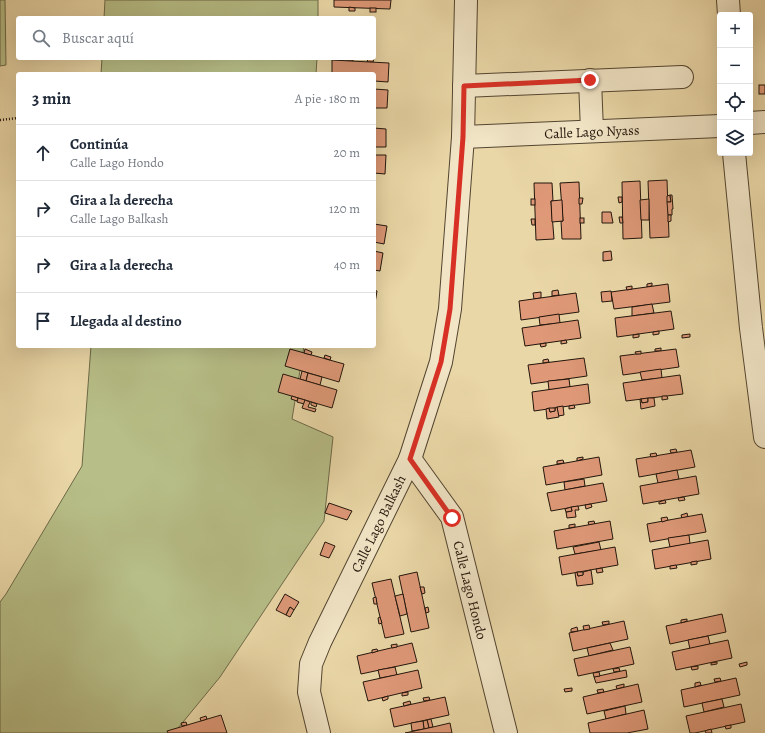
<!DOCTYPE html>
<html lang="es">
<meta charset="utf-8">
<style>
:root{--surface:#fff;--page:#f2f2f3;--text:#1f2937;--muted:#747a83;--line:#e0e1e3}
body{margin:0;font-family:Alegreya,serif;background:var(--page);color:var(--text)}
.controls{position:absolute;right:12px;top:12px;display:grid;overflow:hidden;border-radius:4px;box-shadow:0 4px 16px #0002}
.controls button{width:36px;height:36px;display:grid;place-items:center;padding:0;border:0;border-bottom:1px solid var(--line);background:var(--surface);color:var(--text);font:20px sans-serif}
.stop{position:absolute;width:12px;height:12px;margin:-9px;border:3px solid #d93025;border-radius:50%;background:#fff}
.stop.end{background:#d93025;border-color:#fff;box-shadow:0 1px 4px #0008}
.list{margin:0;padding:0;list-style:none}
h2{display:flex;justify-content:space-between;align-items:center;height:52px;margin:0;padding:0 16px;font-size:17px}
h2 small{font-size:13px;font-weight:400;color:var(--muted)}
.list li{display:grid;grid-template-columns:26px 1fr auto;gap:12px;align-items:center;box-sizing:border-box;height:56px;padding:0 16px;border-top:1px solid var(--line)}
.list b{display:block;font-size:15px;white-space:nowrap}
.list p{margin:0;font-size:13px;white-space:nowrap;color:var(--muted)}
.list em{font-size:13px;font-style:normal;color:var(--muted)}
.icon{flex:none;width:22px;height:22px;fill:none;stroke:currentColor;stroke-width:2;stroke-linecap:round;stroke-linejoin:round}
.map{position:relative;flex:none;width:765px;height:733px;overflow:hidden}
.search{position:absolute;background:var(--surface);box-shadow:0 4px 16px #0002;left:16px;top:16px;width:360px;height:44px;display:flex;align-items:center;gap:10px;box-sizing:border-box;padding:0 14px;border-radius:4px;color:var(--muted);font-size:15px}
.panel{position:absolute;background:var(--surface);box-shadow:0 4px 16px #0002;left:16px;top:72px;width:360px;height:276px;border-radius:4px}
.map>svg:first-child{display:block}
</style>
<div class="map">
<svg width="765" height="733" viewBox="0 0 765 733">
<rect width="100%" height="100%" fill="#ead7a7"/>
<filter id="stains"><feTurbulence type="fractalNoise" baseFrequency=".005" numOctaves="4"/><feColorMatrix values="0 0 0 0 .2 0 0 0 0 .09 0 0 0 0 .02 0 0 0 .5 -.17"/></filter>
<radialGradient id="worn" r=".72"><stop offset=".6" stop-color="#630" stop-opacity="0"/><stop offset="1" stop-color="#630" stop-opacity=".3"/></radialGradient>
<g fill="#b7be87" stroke="#6c6948">
<path d="M0 0H5L6 65 0 66Z"/>
<path d="M105 0H318V18H104Z"/>
<path d="M102 58H317L316 74H101Z"/>
<path d="M91 346H304L292 419 333 437 324 521 220 677 174 733H0V602L6 594 82 466Z"/>
</g>
<g fill="#df9978" stroke="#21140a">
<path d="M334 0H391L390 9 334 7Z"/>
<path d="M349 7 355 8V11H349Z"/>
<rect x="370" y="8" width="6" height="4"/>
<rect x="347" y="59" width="6" height="2"/>
<path d="M368 59H374L373 62H367Z"/>
<path d="M332 60 389 63 388 82 374 81V74H332Z"/>
<rect x="759" y="85" width="6" height="9"/>
<path d="M374 89 388 90 387 108H374Z"/>
<path d="M374 128 386 129V147H374Z"/>
<path d="M374 155H386L385 174 374 173Z"/>
<path d="M667 180 669 237 650 238 648 181Z"/>
<path d="M640 181 642 238 623 239 622 182Z"/>
<path d="M579 182 581 239H562L561 221H563L560 183Z"/>
<path d="M534 183H552L553 201H551L554 239 536 240Z"/>
<path d="M670 195 671 202H667V196Z"/>
<path d="M670 195H672L673 209H672V215H668L667 202H671Z"/>
<path d="M618 197H622V202L619 203Z"/>
<path d="M579 198H583L582 204H579Z"/>
<rect x="531" y="199" width="4" height="6"/>
<path d="M649 199V220H641L640 200Z"/>
<path d="M561 200H562L563 221 552 222 551 201Z"/>
<path d="M602 212H611L613 223H602Z"/>
<path d="M668 215H671V221L668 222Z"/>
<path d="M619 217H622L623 223H620Z"/>
<rect x="580" y="218" width="4" height="5"/>
<path d="M531 219H535V225H532Z"/>
<path d="M374 224 387 226 384 244 374 242Z"/>
<path d="M374 251 383 253 380 271 374 270Z"/>
<path d="M611 251 612 260 603 261V252Z"/>
<path d="M652 283V286L647 287V284Z"/>
<path d="M668 284 670 302 614 309 611 292Z"/>
<path d="M632 286V289L627 290 626 287Z"/>
<path d="M374 290 377 291 374 309Z"/>
<path d="M558 290 559 295 552 296V291Z"/>
<path d="M611 291 612 301 602 302 601 292Z"/>
<path d="M541 292V298L534 299 533 293Z"/>
<path d="M576 293 579 312 521 320 519 301Z"/>
<path d="M652 304 654 313 632 316V307Z"/>
<path d="M671 311 674 329 617 337 615 318Z"/>
<path d="M559 314 560 323 540 325 539 317Z"/>
<path d="M578 320 581 338 525 346 522 328Z"/>
<path d="M659 331V334L653 335V332Z"/>
<path d="M639 334V337L633 338V335Z"/>
<path d="M690 334V337L682 338V335Z"/>
<path d="M566 340 567 343 561 344V341Z"/>
<path d="M546 343V346L541 347 540 344Z"/>
<path d="M661 348V351H655V349Z"/>
<path d="M290 349 344 364 339 382 285 366Z"/>
<path d="M305 349 312 352 311 355 304 353Z"/>
<path d="M676 349 679 367 623 375 620 356Z"/>
<path d="M641 351V354H636L635 352Z"/>
<path d="M325 355 331 357 330 360 324 358Z"/>
<path d="M584 358 587 376 531 384 528 365Z"/>
<path d="M548 359 549 362 543 363V360Z"/>
<path d="M661 369 662 378 642 380 640 372Z"/>
<path d="M302 371 308 373 306 381 300 379Z"/>
<path d="M308 373 322 377 320 385 306 381Z"/>
<path d="M283 374 337 390 332 408 278 392Z"/>
<path d="M680 375 683 394 626 401 623 383Z"/>
<path d="M569 379 570 387 549 390 548 381Z"/>
<path d="M588 384 590 403 534 411 532 392Z"/>
<path d="M292 396 298 398 297 401 291 399Z"/>
<path d="M662 396H667L668 399 662 400Z"/>
<path d="M298 398 305 400 304 404 297 402Z"/>
<path d="M648 398V402L642 403 641 399Z"/>
<path d="M648 398H654L655 406 641 409 640 399H641L642 403 648 402Z"/>
<path d="M305 400 310 402 308 407 316 409 315 412 302 408Z"/>
<path d="M311 402 317 404 316 407 311 405Z"/>
<path d="M574 405 575 408 569 409V406Z"/>
<path d="M563 406 564 415 558 416 557 407Z"/>
<path d="M557 407 559 417 547 419 546 409 549 408 550 412 555 411V408Z"/>
<path d="M549 408H555V411L550 412Z"/>
<path d="M676 449 677 452 671 453 670 450Z"/>
<path d="M691 450 695 467 639 477 636 459Z"/>
<path d="M656 453 657 456 651 457 650 454Z"/>
<path d="M583 457V459L577 461V458Z"/>
<path d="M599 457 602 475 546 485 543 467Z"/>
<path d="M563 460 564 463 557 464V461Z"/>
<path d="M677 470 679 479 658 483 656 474Z"/>
<path d="M696 476 699 494 643 504 640 486Z"/>
<path d="M584 479 585 486 565 490 564 482Z"/>
<path d="M603 483 607 501 551 511 547 493Z"/>
<path d="M684 497 685 500 679 501 678 498Z"/>
<path d="M665 500 666 503 659 504V502Z"/>
<path d="M329 503 352 511 347 520 325 513Z"/>
<path d="M591 504 592 507 586 509 585 505Z"/>
<path d="M578 506 579 510H575L576 517 567 518 566 512 572 511 571 507Z"/>
<path d="M571 507 572 511 566 512 565 509Z"/>
<path d="M687 513 688 517 682 518 681 515Z"/>
<path d="M702 514 706 532 650 542 647 524Z"/>
<path d="M667 517 668 520 662 522 661 518Z"/>
<path d="M594 521 595 524 589 525 588 522Z"/>
<path d="M610 521 613 539 557 549 554 531Z"/>
<path d="M575 524V527L569 528V525Z"/>
<path d="M689 535 690 544 670 547 668 538Z"/>
<path d="M708 540 711 559 655 569 652 550Z"/>
<path d="M325 542 335 546 329 558 320 555Z"/>
<path d="M599 542 601 550 575 554 573 547Z"/>
<path d="M615 547 618 565 562 575 559 557Z"/>
<path d="M697 561V564L691 565V562Z"/>
<path d="M676 565 677 568 670 569V566Z"/>
<path d="M602 568 603 572 597 573 596 569Z"/>
<path d="M591 570 593 584 577 586 575 573 577 572 578 576 583 575V572Z"/>
<path d="M417 572 429 628 411 632 399 576Z"/>
<path d="M577 572H583V575L578 576Z"/>
<path d="M391 579 404 634 385 638 372 583Z"/>
<path d="M420 587H424L425 593 422 594Z"/>
<path d="M285 594 299 602 294 610 290 607 286 615 276 610Z"/>
<path d="M403 594 407 614 400 616 395 596Z"/>
<path d="M376 597 377 604H374L373 598Z"/>
<path d="M290 607 294 610 290 617 286 615Z"/>
<path d="M428 607 429 612 426 613 425 608Z"/>
<path d="M722 614 726 632 670 644 666 626Z"/>
<path d="M380 617 382 623 379 624 378 618Z"/>
<path d="M687 619V621L681 623V620Z"/>
<path d="M609 621V624L603 625 602 622Z"/>
<path d="M624 621 628 639 573 651 569 633Z"/>
<path d="M589 625 590 629 584 630 583 626Z"/>
<path d="M577 627 578 631 571 632V629Z"/>
<path d="M708 636 710 644 690 649 688 640Z"/>
<path d="M728 640 732 658 676 670 672 652Z"/>
<path d="M412 643 417 662 361 674 357 656Z"/>
<path d="M610 643 613 650 589 656 587 648Z"/>
<path d="M397 644V647L392 648 391 645Z"/>
<path d="M630 647 634 664 578 676 574 659Z"/>
<path d="M377 649 378 651 372 653V650Z"/>
<path d="M717 662V664L711 665V663Z"/>
<path d="M747 662V665L740 667 739 664Z"/>
<path d="M698 666V669L692 670 691 667Z"/>
<path d="M395 667 397 675 380 678 378 670Z"/>
<path d="M619 668 620 671 614 672 613 669Z"/>
<path d="M418 670 422 688 368 701 363 682Z"/>
<path d="M626 670 627 677 596 683 594 677Z"/>
<path d="M599 672 600 676 594 677 593 673Z"/>
<path d="M720 678 721 681 715 682 714 679Z"/>
<path d="M736 678 740 695 684 707 681 690Z"/>
<path d="M700 682 701 685 695 687V683Z"/>
<path d="M624 684V687L617 689 616 686Z"/>
<path d="M638 684 642 702 587 714 583 697Z"/>
<path d="M572 688V691L565 692 564 689Z"/>
<path d="M603 689 604 692 598 693 597 690Z"/>
<path d="M408 692V695L402 696V693Z"/>
<path d="M388 696V699L383 701 382 698Z"/>
<path d="M429 697 430 700 424 701 423 698Z"/>
<path d="M445 697 449 715 394 727 390 709Z"/>
<path d="M722 699 724 707 704 712 702 703Z"/>
<path d="M410 701 411 704 404 706 403 703Z"/>
<path d="M741 704 745 722 695 733H690L686 716Z"/>
<path d="M625 706 626 714 606 719 604 711Z"/>
<path d="M644 710 648 729 627 733H590L588 723Z"/>
<path d="M221 715 227 733H168L167 731Z"/>
<path d="M206 716 207 719 201 721 200 718Z"/>
<path d="M431 719 433 727 429 728 427 720Z"/>
<path d="M427 720 429 728 424 729 423 721Z"/>
<path d="M423 721 424 729 412 731 411 723Z"/>
<path d="M186 722 187 725 182 726 181 723Z"/>
<path d="M450 723 452 733H405L433 727Z"/>
<path d="M731 725V728L726 729 725 726Z"/>
<path d="M711 729 712 733H706L705 731Z"/>
</g>
<g fill="none" stroke-linecap="round" stroke-linejoin="round">
<defs>
<g id="minor">
<path d="M728 0 729 15"/>
<path d="M590 80 592 131"/>
<path d="M464 86 682 77"/>
<path d="M750 123 765 122"/>
<path id="s1" d="M463 137 720 126"/>
<path d="M734 153 751 328 765 437"/>
<path id="s2" d="M410 459 452 517 506 733"/>
<path id="s3" d="M319 733 309 692 311 664 320 642 410 459 441 362 450 309 463 137 466 0"/>
</g>
</defs>
<use href="#minor" stroke="#534531" stroke-width="24"/>
<path stroke="#21140a" stroke-width="2.5" stroke-dasharray="1 2" stroke-linecap="butt" d="M0 120 18 118"/>
<use href="#minor" stroke="#f1e5c6" stroke-width="22"/>
</g>
<g fill="none" stroke-linecap="round" stroke-linejoin="round">
<path stroke="#d93025" stroke-width="5" d="M452 518 410 459 441 362 450 309 463 137 464 86 590 80"/>
</g>
<g text-anchor="middle" dominant-baseline="central" stroke-width="4" stroke-linejoin="round" paint-order="stroke">
<g font-size="14" fill="#21140a" stroke="#f1e5c6">
<text stroke="none"><textPath href="#s1" startOffset="129">Calle Lago Nyass</textPath></text>
<text stroke="none"><textPath href="#s3" startOffset="226">Calle Lago Balkash</textPath></text>
<text stroke="none"><textPath href="#s2" startOffset="147">Calle Lago Hondo</textPath></text>
</g>
</g>
<rect width="100%" height="100%" filter="url(#stains)"/>
<rect width="100%" height="100%" fill="url(#worn)"/>
</svg>
<div class="controls">
<button>+</button>
<button>−</button>
<button><svg class="icon" aria-label="locate" viewBox="0 0 24 24"><circle cx="12" cy="12" r="6"/><path d="M12 2v4M12 18v4M2 12h4M18 12h4"/></svg></button>
<button><svg class="icon" aria-label="layers" viewBox="0 0 24 24"><path d="M12 4l9 5-9 5-9-5zM3 14l9 5 9-5"/></svg></button>
</div>
<div class="stop" style="left:452px;top:518px"></div>
<div class="stop end" style="left:590px;top:80px"></div>
<div class="search"><svg class="icon" aria-label="search" viewBox="0 0 24 24"><circle cx="10" cy="10" r="6"/><path d="M15 15l6 6"/></svg>Buscar aquí</div>
<section class="panel">
<h2>3 min<small>A pie · 180 m</small></h2>
<ul class="list">
<li><svg class="icon" aria-label="ahead" viewBox="0 0 24 24"><path d="M12 20V5M6 11l6-6 6 6"/></svg><div><b>Continúa</b><p>Calle Lago Hondo</p></div><em>20 m</em></li>
<li><svg class="icon" aria-label="right" viewBox="0 0 24 24"><path d="M7 20v-9h11M14 6l5 5-5 5"/></svg><div><b>Gira a la derecha</b><p>Calle Lago Balkash</p></div><em>120 m</em></li>
<li><svg class="icon" aria-label="right" viewBox="0 0 24 24"><path d="M7 20v-9h11M14 6l5 5-5 5"/></svg><div><b>Gira a la derecha</b></div><em>40 m</em></li>
<li><svg class="icon" aria-label="arrive" viewBox="0 0 24 24"><path d="M6 21V4h12l-3 4 3 4H6"/></svg><div><b>Llegada al destino</b></div></li>
</ul>
</section>
</div>
